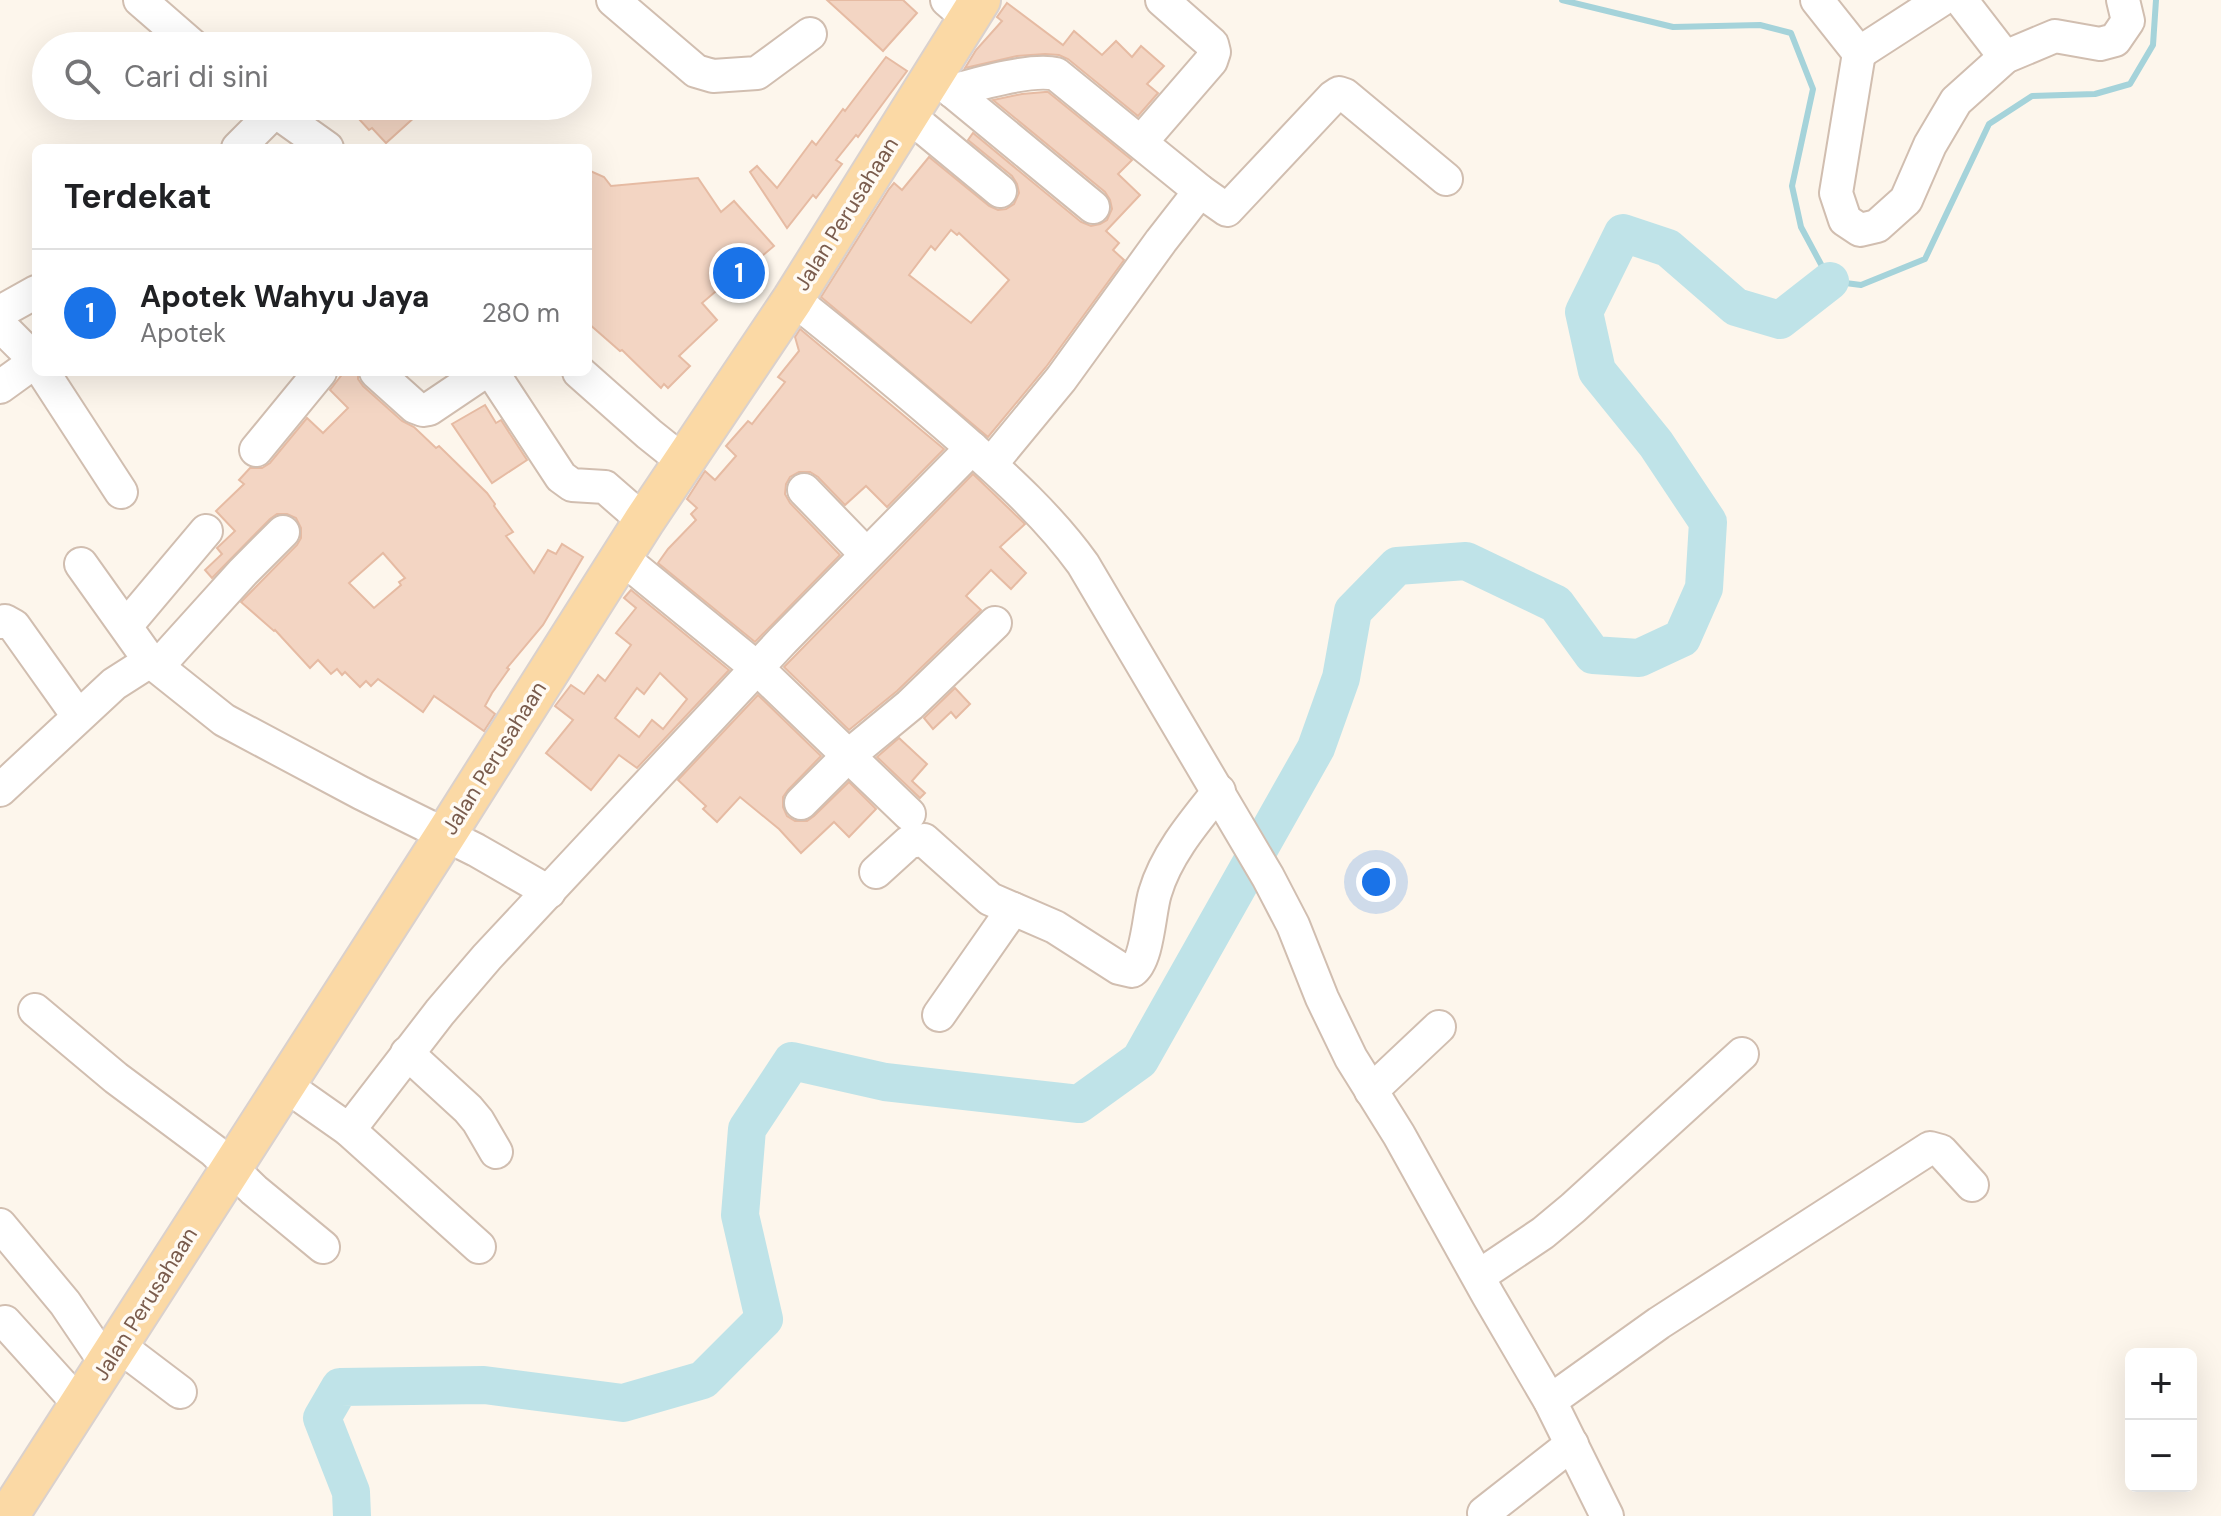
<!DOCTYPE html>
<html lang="id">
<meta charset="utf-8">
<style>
:root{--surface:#fff;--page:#f6f6f6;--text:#202124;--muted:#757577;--line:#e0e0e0;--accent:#1a73e8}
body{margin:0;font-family:"DM Sans",sans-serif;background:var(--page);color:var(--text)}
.controls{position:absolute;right:24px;bottom:24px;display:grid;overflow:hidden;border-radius:12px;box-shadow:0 8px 32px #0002}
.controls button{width:72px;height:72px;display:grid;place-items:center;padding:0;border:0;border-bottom:2px solid var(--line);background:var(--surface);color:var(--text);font:40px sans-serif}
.you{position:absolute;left:1376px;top:882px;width:28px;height:28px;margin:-20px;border:6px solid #fff;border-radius:50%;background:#1a73e8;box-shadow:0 0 0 12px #1a73e833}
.badge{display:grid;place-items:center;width:52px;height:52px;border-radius:50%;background:var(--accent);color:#fff;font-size:26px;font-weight:700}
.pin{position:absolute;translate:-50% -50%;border:4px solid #fff;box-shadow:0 2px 8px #0006}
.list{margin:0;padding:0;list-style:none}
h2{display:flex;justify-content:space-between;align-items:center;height:104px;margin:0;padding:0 32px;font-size:34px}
h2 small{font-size:26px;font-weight:400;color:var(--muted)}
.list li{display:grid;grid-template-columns:52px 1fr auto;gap:24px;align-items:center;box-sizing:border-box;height:128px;padding:0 32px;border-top:2px solid var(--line)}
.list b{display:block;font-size:30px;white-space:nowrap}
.list p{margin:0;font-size:26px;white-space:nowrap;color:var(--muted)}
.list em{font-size:26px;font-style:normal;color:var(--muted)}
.icon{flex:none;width:44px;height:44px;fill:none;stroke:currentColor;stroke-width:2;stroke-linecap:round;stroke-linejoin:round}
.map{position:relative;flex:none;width:2221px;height:1516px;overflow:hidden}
.search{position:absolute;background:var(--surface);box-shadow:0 8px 32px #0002;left:32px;top:32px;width:560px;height:88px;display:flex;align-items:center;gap:20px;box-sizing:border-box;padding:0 28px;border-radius:44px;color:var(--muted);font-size:30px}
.panel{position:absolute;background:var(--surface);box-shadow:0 8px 32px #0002;left:32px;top:144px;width:560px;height:232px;border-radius:12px}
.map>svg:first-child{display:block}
</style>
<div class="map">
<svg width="2221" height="1516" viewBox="0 0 2221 1516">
<rect width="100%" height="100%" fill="#fdf6ec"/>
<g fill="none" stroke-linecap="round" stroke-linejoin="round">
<path stroke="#a5d3da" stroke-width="6" d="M1562 0 1673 27 1760 25 1791 33 1813 89 1792 186 1801 227 1830 281 1861 285 1925 259 1989 124 2032 96 2095 94 2130 84 2153 45 2156 0"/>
<path stroke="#bfe3e8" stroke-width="38" d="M352 1516 351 1492 322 1418 340 1387 484 1385 623 1403 703 1380 764 1319 740 1215 747 1129 792 1061 885 1082 1079 1104 1140 1060 1316 748 1341 678 1353 611 1397 566 1466 561 1556 604 1593 655 1639 658 1682 638 1704 588 1708 522 1656 444 1597 371 1584 312 1623 233 1668 248 1736 307 1780 320 1830 281"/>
</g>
<g fill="#f3d5c3" stroke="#e6bba3" stroke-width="2" fill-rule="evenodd">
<path d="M827 0H903L917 13 883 51Z"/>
<path d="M1007 3 1063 45 1074 31 1102 55 1116 41 1132 57 1141 46 1164 66 1147 84 1158 93 1138 116 1068 59 1059 55 1045 54 1017 56 965 68 976 50 1002 21 997 17Z"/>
<path d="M886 57 907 71 858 137 856 135 836 160 842 164 816 198 813 195 787 228 750 172 757 166 777 188 812 141 816 145 843 109 845 111Z"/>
<path d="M1045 92H1048L1132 160 1118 174 1140 195 1106 231 1119 243 1113 250 1124 260 1046 367 988 437 821 297 889 189 894 183 902 190 929 157 989 206 998 210 1006 209 1014 204 1019 193 1017 184 1012 176 968 140 973 133 1081 222 1091 226 1100 224 1107 220 1112 209 1110 200 1105 192 993 100 1022 94ZM951 230 957 235 959 233 1009 280 971 323 909 275 931 246 935 250Z"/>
<path d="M347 106H427L386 143 372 128 369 130Z"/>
<path d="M588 170 604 177 611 186 698 178 721 212 734 201 774 246 744 271 742 269 702 303 717 320 679 356 690 366 668 388 664 384 661 388 622 350 620 351 588 323Z"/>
<path d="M800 329 944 449 887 507 866 486 845 505 818 477 810 472H799L790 477 786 484 785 494 790 503 840 555 755 642 658 563 668 549 696 520 691 514 697 508 687 499 705 471 715 480 736 456 726 446 748 421 752 424 785 382 778 377 799 351 795 337Z"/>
<path d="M344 372H358V379L363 386 402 421 414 427 436 448 439 446 487 493 495 504 494 506 513 532 506 536 534 573 548 550 556 554 562 544 583 557 543 625 507 668 509 669 492 693 485 706 495 714 484 731 434 696 423 712 378 679 371 686 366 681 360 687 345 672 342 675 337 669 331 674 318 660 310 668 275 630 274 631 241 602 297 545 301 538V528L296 518 287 514H277L270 519 212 578 205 570 222 554 217 548 235 531 216 511 244 484 239 480 250 468H262L270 463 307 418 323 433 348 408 330 390ZM383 553 405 578 399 582 401 585 374 608 349 583Z"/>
<path d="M485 405 496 423 501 420 527 460 492 483 452 424Z"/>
<path d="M973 474 1025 524 1000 547 1026 573 1011 589 991 570 966 596 981 610 897 691 849 730 784 667Z"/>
<path d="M631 590 729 670 637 768 619 755 591 790 546 753 573 720 555 706 571 685 584 694 598 675 605 681 631 645 616 633 636 608 624 598ZM660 673 687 699 663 729 652 720 639 737 615 718 637 688 644 694Z"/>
<path d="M955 688 970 704 956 718 951 712 933 729 924 718Z"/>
<path d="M758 695 821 756 788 790 783 797V807L787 816 795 821H807L814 816 849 782 876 809 849 837 834 822 801 853 779 829 740 797 717 822 703 809 706 806 678 780Z"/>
<path d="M899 738 927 764 912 781 925 793 920 798 877 757Z"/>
</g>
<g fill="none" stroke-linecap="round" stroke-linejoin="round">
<defs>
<g id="minor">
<path d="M140 0 193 46"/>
<path d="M613 0 696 71 713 76 757 73 810 34"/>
<path d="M947 0 968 18"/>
<path d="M1817 0 1859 53 1941 0"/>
<path d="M1961 0 2005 57"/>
<path d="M1859 53 1836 193 1845 220 1860 230 1877 226 1906 200 1930 145 1956 101 2005 57 2055 36 2100 44 2115 40 2128 21 2123 0"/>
<path d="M934 74 952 91C977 84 1032 68 1056 74L1200 191 1227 210 1333 97 1339 93 1345 95 1446 179"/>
<path d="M952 91 1093 207"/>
<path d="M268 106 327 148"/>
<path d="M908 115 1000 191"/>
<path d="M1141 142 1211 61 1214 52 1212 44 1162 0"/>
<path d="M238 148 275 111"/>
<path d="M793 299C851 345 908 392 964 441 1006 478 1050 518 1083 564L1268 877 1293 925 1322 998 1351 1058 1399 1135 1488 1295 1550 1401 1607 1516"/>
<path d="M0 312 36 292"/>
<path d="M0 325 36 361"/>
<path d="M43 372 121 492"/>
<path d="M376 372 415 407 423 410 429 409 484 372"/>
<path d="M492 372 561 477 572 485 605 487 644 521"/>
<path d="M579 372 649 434 684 462"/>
<path d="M0 387 36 361"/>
<path d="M256 450 320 372"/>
<path d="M991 464 1061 379 1161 241 1200 191"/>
<path d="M804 490 866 554"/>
<path d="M621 557 757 668 909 814"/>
<path d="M0 622 5 621 14 626 78 716"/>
<path d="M126 626 206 531"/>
<path d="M150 661 224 720 361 793 476 850 549 892"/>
<path d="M158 666 243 572 283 532"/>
<path d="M0 790 114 684 150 661 81 564"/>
<path d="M801 803 848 756 910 705 995 623"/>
<path d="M876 872 909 842 924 840 990 899 1055 927 1119 968 1132 971C1148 960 1149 912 1155 893 1166 855 1194 822 1219 791"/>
<path d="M35 1010 116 1078 214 1151 254 1190 323 1247"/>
<path d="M939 1015 1013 909"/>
<path d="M407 1053 468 1109 478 1121 496 1152"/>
<path d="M285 1085 349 1130 440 1012 487 957 783 640 972 448"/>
<path d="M1371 1091 1439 1027"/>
<path d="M349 1130 479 1247"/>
<path d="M0 1225 65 1303 107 1365"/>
<path d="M1479 1276 1543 1233 1573 1208 1742 1054"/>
<path d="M5 1322 80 1405"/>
<path d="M118 1345 180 1392"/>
<path d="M1550 1401 1659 1323 1930 1148 1941 1151 1972 1185"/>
<path d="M1484 1513 1572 1444"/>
</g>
<path id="major" d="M8 1516 446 834 644 521 793 299 980 0"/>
</defs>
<use href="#minor" stroke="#d1beb0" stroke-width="36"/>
<use href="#major" stroke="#dad1cd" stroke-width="44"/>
<use href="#minor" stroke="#fff" stroke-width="32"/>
<use href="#major" stroke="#fbd9a5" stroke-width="40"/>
</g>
<g text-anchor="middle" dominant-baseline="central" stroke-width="7" stroke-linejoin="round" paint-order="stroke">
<g font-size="22" fill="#7a5c4d" stroke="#fffaf3">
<text transform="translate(846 214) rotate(-58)">Jalan Perusahaan</text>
<text transform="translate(494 758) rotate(-58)">Jalan Perusahaan</text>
<text transform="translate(145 1304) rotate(-58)">Jalan Perusahaan</text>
</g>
</g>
</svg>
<div class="controls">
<button>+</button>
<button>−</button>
</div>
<div class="you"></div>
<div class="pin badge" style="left:739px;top:273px">1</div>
<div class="search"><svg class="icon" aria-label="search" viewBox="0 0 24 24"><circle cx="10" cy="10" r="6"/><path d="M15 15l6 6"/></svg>Cari di sini</div>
<section class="panel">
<h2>Terdekat<small></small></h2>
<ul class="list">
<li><span class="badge">1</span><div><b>Apotek Wahyu Jaya</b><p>Apotek</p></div><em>280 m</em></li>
</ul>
</section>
</div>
